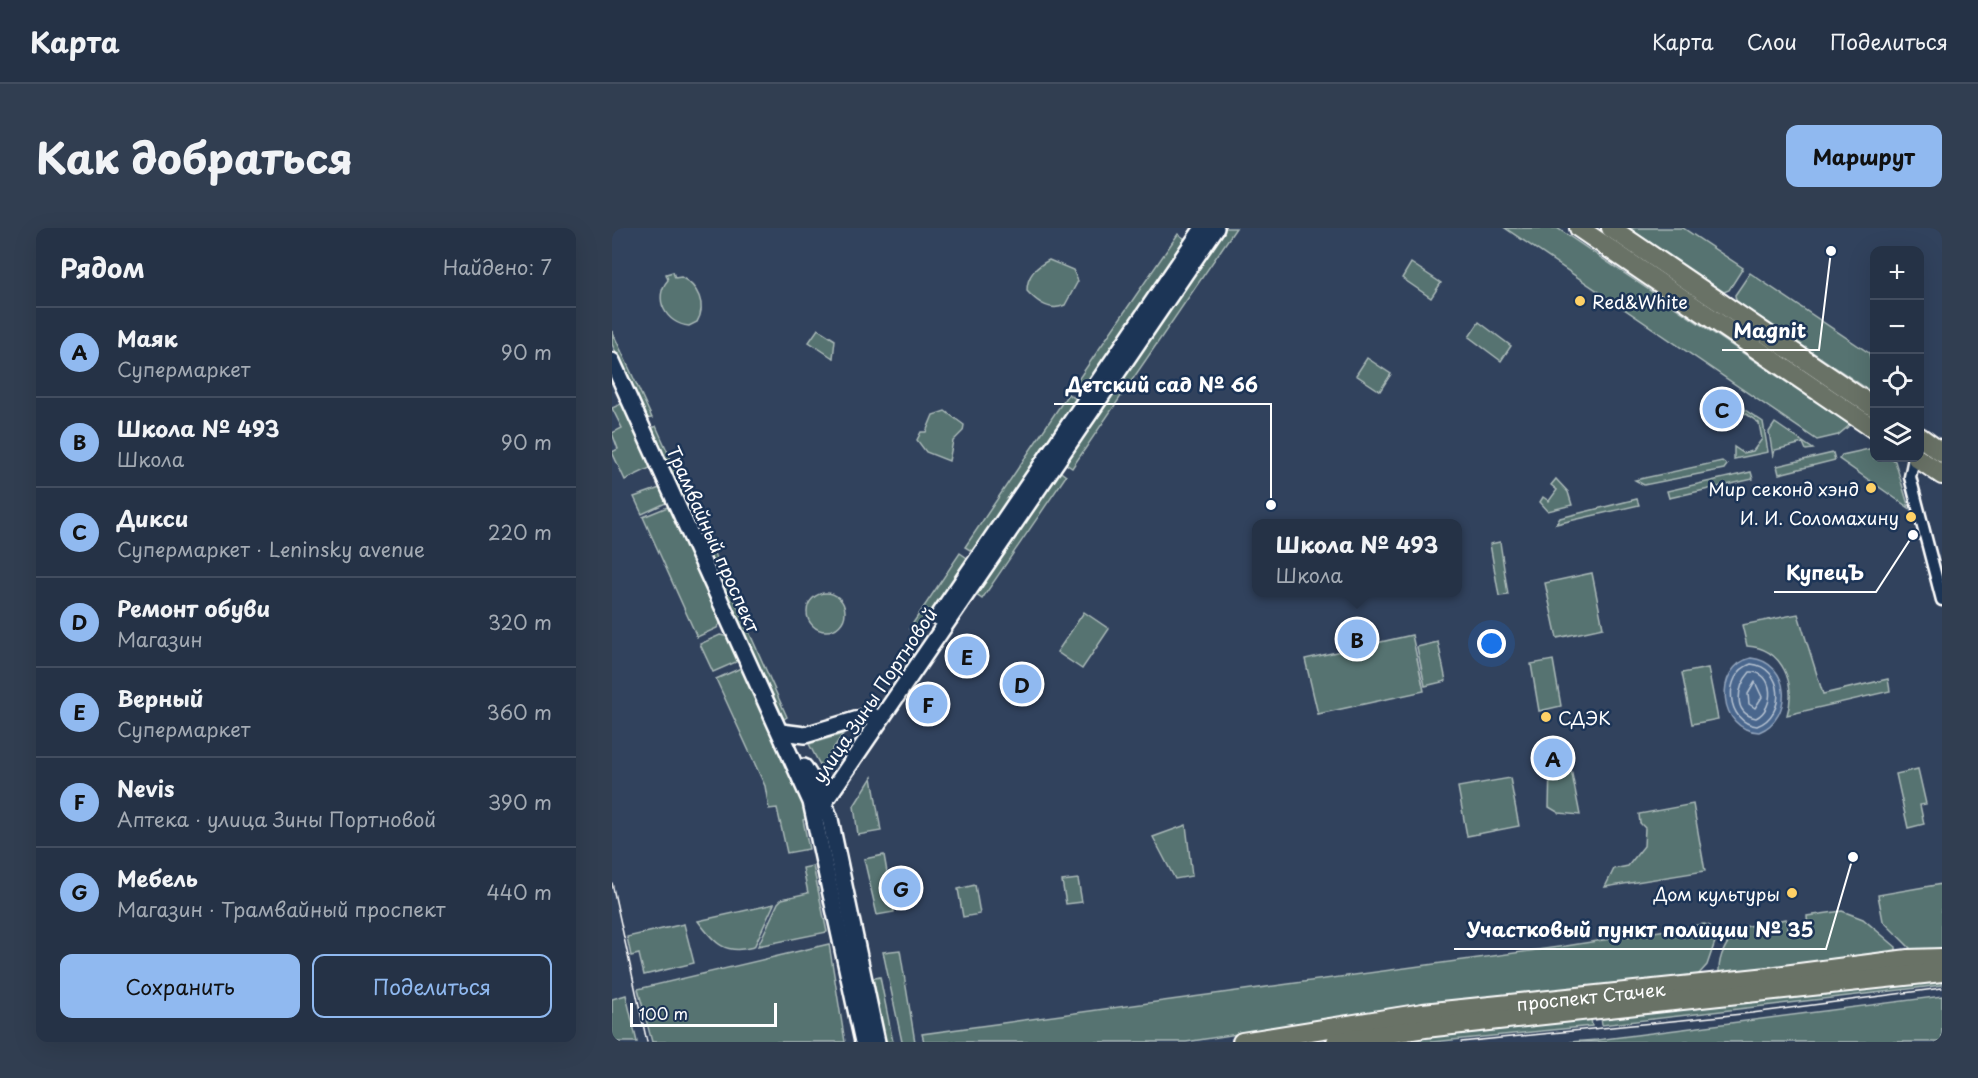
<!DOCTYPE html>
<html lang="ru">
<meta charset="utf-8">
<style>
:root{--surface:#253246;--page:#313e51;--text:#f1f3f6;--muted:#a3aab3;--line:#424d5f;--accent:#90b9f0}
body{margin:0;font-family:"Playpen Sans",sans-serif;background:var(--page);color:var(--text)}
.controls{position:absolute;right:18px;top:18px;display:grid;overflow:hidden;border-radius:12px;box-shadow:0 6px 24px #0002}
.controls button{width:54px;height:54px;display:grid;place-items:center;padding:0;border:0;border-bottom:2px solid var(--line);background:var(--surface);color:var(--text);font:30px sans-serif}
.scale{position:absolute;left:18px;bottom:15px;width:147px;box-sizing:border-box;padding-left:6px;border:3px solid #fff;border-top:0;font-size:16px;line-height:21px;white-space:nowrap;color:#fff;-webkit-text-stroke:4px #1d3557;paint-order:stroke}
.you{position:absolute;left:880px;top:416px;width:21px;height:21px;margin:-15px;border:4px solid #fff;border-radius:50%;background:#1a73e8;box-shadow:0 0 0 9px #1a73e833}
.badge{display:grid;place-items:center;width:39px;height:39px;border-radius:50%;background:var(--accent);color:#111;font-size:20px;font-weight:700}
.pin{position:absolute;translate:-50% -50%;border:3px solid #fff;box-shadow:0 2px 6px #0006}
.popup{position:absolute;left:640px;top:291px;width:210px;height:78px;box-sizing:border-box;display:grid;place-content:center;border-radius:12px;background:var(--surface);filter:drop-shadow(0 2px 4px #0005);font-size:20px;white-space:nowrap;color:var(--muted)}
.popup b{font-size:22px;color:var(--text)}
.popup::after{content:'';position:absolute;left:50%;top:100%;margin-left:-12px;border:12px solid transparent;border-top-color:var(--surface)}
.list{margin:0;padding:0;list-style:none}
h2{display:flex;justify-content:space-between;align-items:center;height:78px;margin:0;padding:0 24px;font-size:26px}
h2 small{font-size:20px;font-weight:400;color:var(--muted)}
.list li{display:grid;grid-template-columns:39px 1fr auto;gap:18px;align-items:center;box-sizing:border-box;height:90px;padding:0 24px;border-top:2px solid var(--line)}
.list b{display:block;font-size:22px;white-space:nowrap}
.list p{margin:0;font-size:20px;white-space:nowrap;color:var(--muted)}
.list em{font-size:20px;font-style:normal;color:var(--muted)}
.actions{display:flex;gap:12px;padding:18px 24px}
.actions a{flex:1;padding:14px 0;border:2px solid var(--accent);border-radius:12px;text-align:center;font-size:21px;color:var(--accent)}
.actions .main{background:var(--accent);color:#111}
.icon{flex:none;width:33px;height:33px;fill:none;stroke:currentColor;stroke-width:2;stroke-linecap:round;stroke-linejoin:round}
.map{position:relative;flex:none;width:1330px;height:814px;overflow:hidden;border-radius:12px}
header{display:flex;align-items:center;gap:36px;box-sizing:border-box;height:84px;padding:0 30px;background:var(--surface);border-bottom:2px solid var(--line)}
header strong{font-size:28px}
nav{display:flex;gap:33px;margin-inline-start:auto;font-size:21px}
.intro{display:flex;align-items:center;justify-content:space-between;box-sizing:border-box;height:144px;padding:0 36px}
h1{margin:0;font-size:42px}
.button{padding:15px 27px;border-radius:12px;background:var(--accent);color:#111;font-size:21px;font-weight:700}
main{display:flex;gap:36px;padding:0 36px}
aside{flex:1;background:var(--surface);border-radius:12px;box-shadow:0 6px 24px #0002}
.map>svg:first-child{display:block}
</style>
<header>
<strong>Карта</strong>
<nav><a>Карта</a><a>Слои</a><a>Поделиться</a></nav>
</header>
<div class="intro"><h1>Как добраться</h1><a class="button">Маршрут</a></div>
<main>
<aside>
<h2>Рядом<small>Найдено: 7</small></h2>
<ul class="list">
<li><span class="badge">A</span><div><b>Маяк</b><p>Супермаркет</p></div><em>90 m</em></li>
<li><span class="badge">B</span><div><b>Школа № 493</b><p>Школа</p></div><em>90 m</em></li>
<li><span class="badge">C</span><div><b>Дикси</b><p>Супермаркет · Leninsky avenue</p></div><em>220 m</em></li>
<li><span class="badge">D</span><div><b>Ремонт обуви</b><p>Магазин</p></div><em>320 m</em></li>
<li><span class="badge">E</span><div><b>Верный</b><p>Супермаркет</p></div><em>360 m</em></li>
<li><span class="badge">F</span><div><b>Nevis</b><p>Аптека · улица Зины Портновой</p></div><em>390 m</em></li>
<li><span class="badge">G</span><div><b>Мебель</b><p>Магазин · Трамвайный проспект</p></div><em>440 m</em></li>
</ul>
<div class="actions"><a class="main">Сохранить</a><a>Поделиться</a></div>
</aside>
<div class="map">
<svg width="1330" height="814" viewBox="0 0 1330 814">
<rect width="100%" height="100%" fill="#31425d"/>
<filter id="ink" filterUnits="userSpaceOnUse"><feTurbulence type="fractalNoise" baseFrequency=".0167" numOctaves="2"/><feDisplacementMap in="SourceGraphic" scale="12" xChannelSelector="R" yChannelSelector="G"/><feConvolveMatrix kernelMatrix="1 2 1 2 8 2 1 2 1" color-interpolation-filters="sRGB"/></filter>
<g filter="url(#ink)">
<g fill="#567371" stroke="#aab9b8" stroke-width="1.5">
<path d="M611 0H624L460 240 451 234Z"/>
<path d="M893 0H945L1238 197 1226 207 1205 212Z"/>
<path d="M1017 0H1071L1131 40 1117 62 1112 64Z"/>
<path d="M566 6 576 13 471 165 461 159Z"/>
<path d="M437 32 461 42 466 53 453 77C439 84 425 74 415 63 415 47 424 39 437 32Z"/>
<path d="M799 35 829 55 819 70 790 50Z"/>
<path d="M61 44 63 50 69 49C86 58 95 77 85 94L77 98C54 96 40 70 56 52L54 46Z"/>
<path d="M1138 45 1257 125 1262 145 1260 164 1124 73 1123 67Z"/>
<path d="M867 94 899 118 889 133 857 109Z"/>
<path d="M206 101 223 112 221 130 197 114Z"/>
<path d="M0 103 40 190 34 191 0 116Z"/>
<path d="M755 130 779 146 768 163 744 147Z"/>
<path d="M456 166 466 172 363 325 353 319Z"/>
<path d="M1121 174 1151 194 1156 224 1122 231V219L1131 225 1141 223 1150 211 1147 195 1120 176Z"/>
<path d="M11 175 40 239 13 252 0 224 6 221 0 205 10 200 0 180Z"/>
<path d="M333 183 352 197 351 203 341 213 337 233 314 224 305 212 309 204H314L321 187Z"/>
<path d="M1163 195 1201 221 1194 222 1191 215 1163 222 1161 229 1157 204Z"/>
<path d="M44 198 76 269 71 271 39 201Z"/>
<path d="M1257 221H1262V230H1279L1283 233 1297 280 1227 231 1230 227Z"/>
<path d="M1221 225 1223 232 1167 246 1165 238Z"/>
<path d="M1110 233 1115 237 1112 241 1032 257 1023 252Z"/>
<path d="M446 242 454 248 370 371 363 366Z"/>
<path d="M1139 244 1141 251 1057 270 1055 263Z"/>
<path d="M944 251 956 264 960 277 936 283 928 274 931 269 937 273 945 262 939 257Z"/>
<path d="M48 260 56 274 30 286 22 269Z"/>
<path d="M1025 271 1027 277 944 296 948 290Z"/>
<path d="M79 274 175 489 172 491 73 277Z"/>
<path d="M58 278 110 392 105 400 85 409 31 289Z"/>
<path d="M888 314 896 367 887 368 878 316Z"/>
<path d="M348 325 358 332 307 408 297 401Z"/>
<path d="M980 345 991 400 945 410 933 355Z"/>
<circle cx="214" cy="384" r="19"/>
<path d="M472 384 497 401 470 441 445 424Z"/>
<path d="M1186 386 1211 466 1276 451 1278 463 1175 487C1185 457 1171 420 1135 418L1130 397Z"/>
<path d="M108 407 117 409 126 430 124 434 101 444 88 416Z"/>
<path d="M800 407 812 463 706 486 693 431Z"/>
<path d="M826 414 834 453 813 458 805 419Z"/>
<path d="M941 432 949 478 927 483 919 436Z"/>
<path d="M129 440 187 562 196 590 191 592 197 621 175 625 165 580 157 581 153 558 104 451Z"/>
<path d="M1096 440 1106 491 1080 496 1070 445Z"/>
<path d="M231 506 209 539 197 516Z"/>
<path d="M958 536 968 587 947 585 937 579 938 540Z"/>
<path d="M1306 541 1314 576 1308 577 1312 596 1296 600 1284 546Z"/>
<path d="M260 549 269 603 246 607 242 578Z"/>
<path d="M898 550 907 598 855 608 846 559Z"/>
<path d="M1081 576 1093 643 993 659 1002 641 1016 638 1032 618 1033 600 1028 595 1027 586Z"/>
<path d="M574 597 580 648 563 651 541 609Z"/>
<path d="M272 627 282 684 265 687 252 631Z"/>
<path d="M201 638 215 704 146 718 166 675 170 671 196 665 191 640Z"/>
<path d="M466 651 470 674 454 676 450 653Z"/>
<path d="M1330 656V722L1299 721 1271 693 1266 667Z"/>
<path d="M363 657 368 686 351 689 346 661Z"/>
<path d="M162 676 142 719C113 727 103 716 86 693Z"/>
<path d="M1230 683 1251 691 1284 719V722L1278 726 1107 746C1106 727 1115 714 1127 700L1174 691 1176 701 1196 698 1195 688Z"/>
<path d="M72 696 82 735 32 747 27 726 19 728 15 709Z"/>
<path d="M1092 696 1098 698 1105 708 1095 737 1085 748 810 777 574 814H312L310 806 954 718Z"/>
<path d="M217 716 233 814H40L26 761Z"/>
<path d="M288 722 303 814H290L271 724Z"/>
<path d="M268 749 281 814H272L259 751Z"/>
<path d="M1330 752V757L990 797 989 790Z"/>
<path d="M14 767 25 814H0V771Z"/>
<path d="M1330 768V814H958L985 812Z"/>
<path d="M979 791 980 798 820 814H773Z"/>
</g>
<path fill="#48668d" stroke="#91a3bb" stroke-width="1.5" d="M1139 430C1179 434 1182 490 1147 504 1106 503 1101 439 1139 430Z"/>
<g fill="none" stroke-linecap="round" stroke-linejoin="round">
<g stroke="#b6c2d1" stroke-width="1.5">
<path d="M1139 436C1172 439 1175 487 1145 498 1114 495 1110 446 1139 436Z"/>
<path d="M1138 444C1163 443 1163 481 1144 490 1120 485 1125 459 1138 444Z"/>
<path d="M1143 454 1150 469 1143 480 1137 476 1136 466Z"/>
</g>
<defs>
<path id="street" d="M1302 230 1298 249 1330 372"/>
<g id="secondary">
<path d="M0 133 199 574 251 814"/>
<path d="M326 389 591 0"/>
<path d="M169 504 193 507 260 487"/>
<path d="M192 539 208 565 218 591 265 814"/>
<path d="M202 583 213 573 604 0"/>
</g>
<g id="primary">
<path d="M967 0 1262 201"/>
<path d="M999 0 1262 179"/>
<path d="M1308 209 1330 225"/>
<path d="M1305 230 1330 247"/>
<path id="s1" d="M630 814 811 785 1156 749 1296 731 1330 730"/>
<path d="M724 814 813 800 1330 744"/>
</g>
</defs>
<use href="#street" stroke="#fff" stroke-width="15"/>
<use href="#secondary" stroke="#fff" stroke-width="20"/>
<use href="#primary" stroke="#fff" stroke-width="22"/>
<use href="#street" stroke="#1d3557" stroke-width="10"/>
<use href="#secondary" stroke="#1d3557" stroke-width="15"/>
<use href="#primary" stroke="#697266" stroke-width="18"/>
<g stroke="#fff" stroke-width="1.5">
<path d="M0 655 35 814"/>
<path d="M849 814 1140 785 1330 760"/>
</g>
</g>
</g>
<g fill="#ffd166" stroke="#1d3557" stroke-width="2">
<circle cx="968" cy="73" r="6"/>
<circle cx="1259" cy="260" r="6"/>
<circle cx="1299" cy="289" r="6"/>
<circle cx="934" cy="489" r="6"/>
<circle cx="1180" cy="665" r="6"/>
</g>
<g text-anchor="middle" dominant-baseline="central" stroke-width="5" stroke-linejoin="round" paint-order="stroke">
<g font-size="18" fill="#fff" stroke="#1d3557" text-anchor="end">
<text x="980" y="73" text-anchor="start">Red&amp;White</text>
<text x="1247" y="260">Мир секонд хэнд</text>
<text x="1287" y="289">И. И. Соломахину</text>
<text x="946" y="489" text-anchor="start">СДЭК</text>
<text x="1168" y="665">Дом культуры</text>
</g>
<g font-size="18" fill="#fff" stroke="#1d3557">
<text transform="translate(102 311) rotate(66)">Трамвайный проспект</text>
<text transform="translate(262 467) rotate(-56)">улица Зины Портновой</text>
<text stroke="none"><textPath href="#s1" startOffset="352">проспект Стачек</textPath></text>
</g>
</g>
<path fill="none" stroke="#fff" stroke-width="2" d="M1219 23L1207 122H1110M659 277L659 176H442M1301 307L1264 364H1162M1241 629L1214 721H842"/>
<g fill="#fff" stroke="#1d3557" stroke-width="2">
<circle cx="1219" cy="23" r="6"/>
<circle cx="659" cy="277" r="6"/>
<circle cx="1301" cy="307" r="6"/>
<circle cx="1241" cy="629" r="6"/>
</g>
<g font-size="20" text-anchor="middle" font-weight="bold" fill="#fff" stroke="#1d3557" stroke-width="5" stroke-linejoin="round" paint-order="stroke">
<text x="1158" y="110">Magnit</text>
<text x="550" y="164">Детский сад № 66</text>
<text x="1213" y="352">КупецЪ</text>
<text x="1028" y="709">Участковый пункт полиции № 35</text>
</g>
</svg>
<div class="controls">
<button>+</button>
<button>−</button>
<button><svg class="icon" aria-label="locate" viewBox="0 0 24 24"><circle cx="12" cy="12" r="6"/><path d="M12 2v4M12 18v4M2 12h4M18 12h4"/></svg></button>
<button><svg class="icon" aria-label="layers" viewBox="0 0 24 24"><path d="M12 4l9 5-9 5-9-5zM3 14l9 5 9-5"/></svg></button>
</div>
<div class="scale">100 m</div>
<div class="you"></div>
<div class="pin badge" style="left:941px;top:530px">A</div>
<div class="pin badge" style="left:745px;top:411px">B</div>
<div class="popup"><b>Школа № 493</b>Школа</div>
<div class="pin badge" style="left:1110px;top:181px">C</div>
<div class="pin badge" style="left:410px;top:456px">D</div>
<div class="pin badge" style="left:355px;top:428px">E</div>
<div class="pin badge" style="left:316px;top:476px">F</div>
<div class="pin badge" style="left:289px;top:660px">G</div>
</div>
</main>
